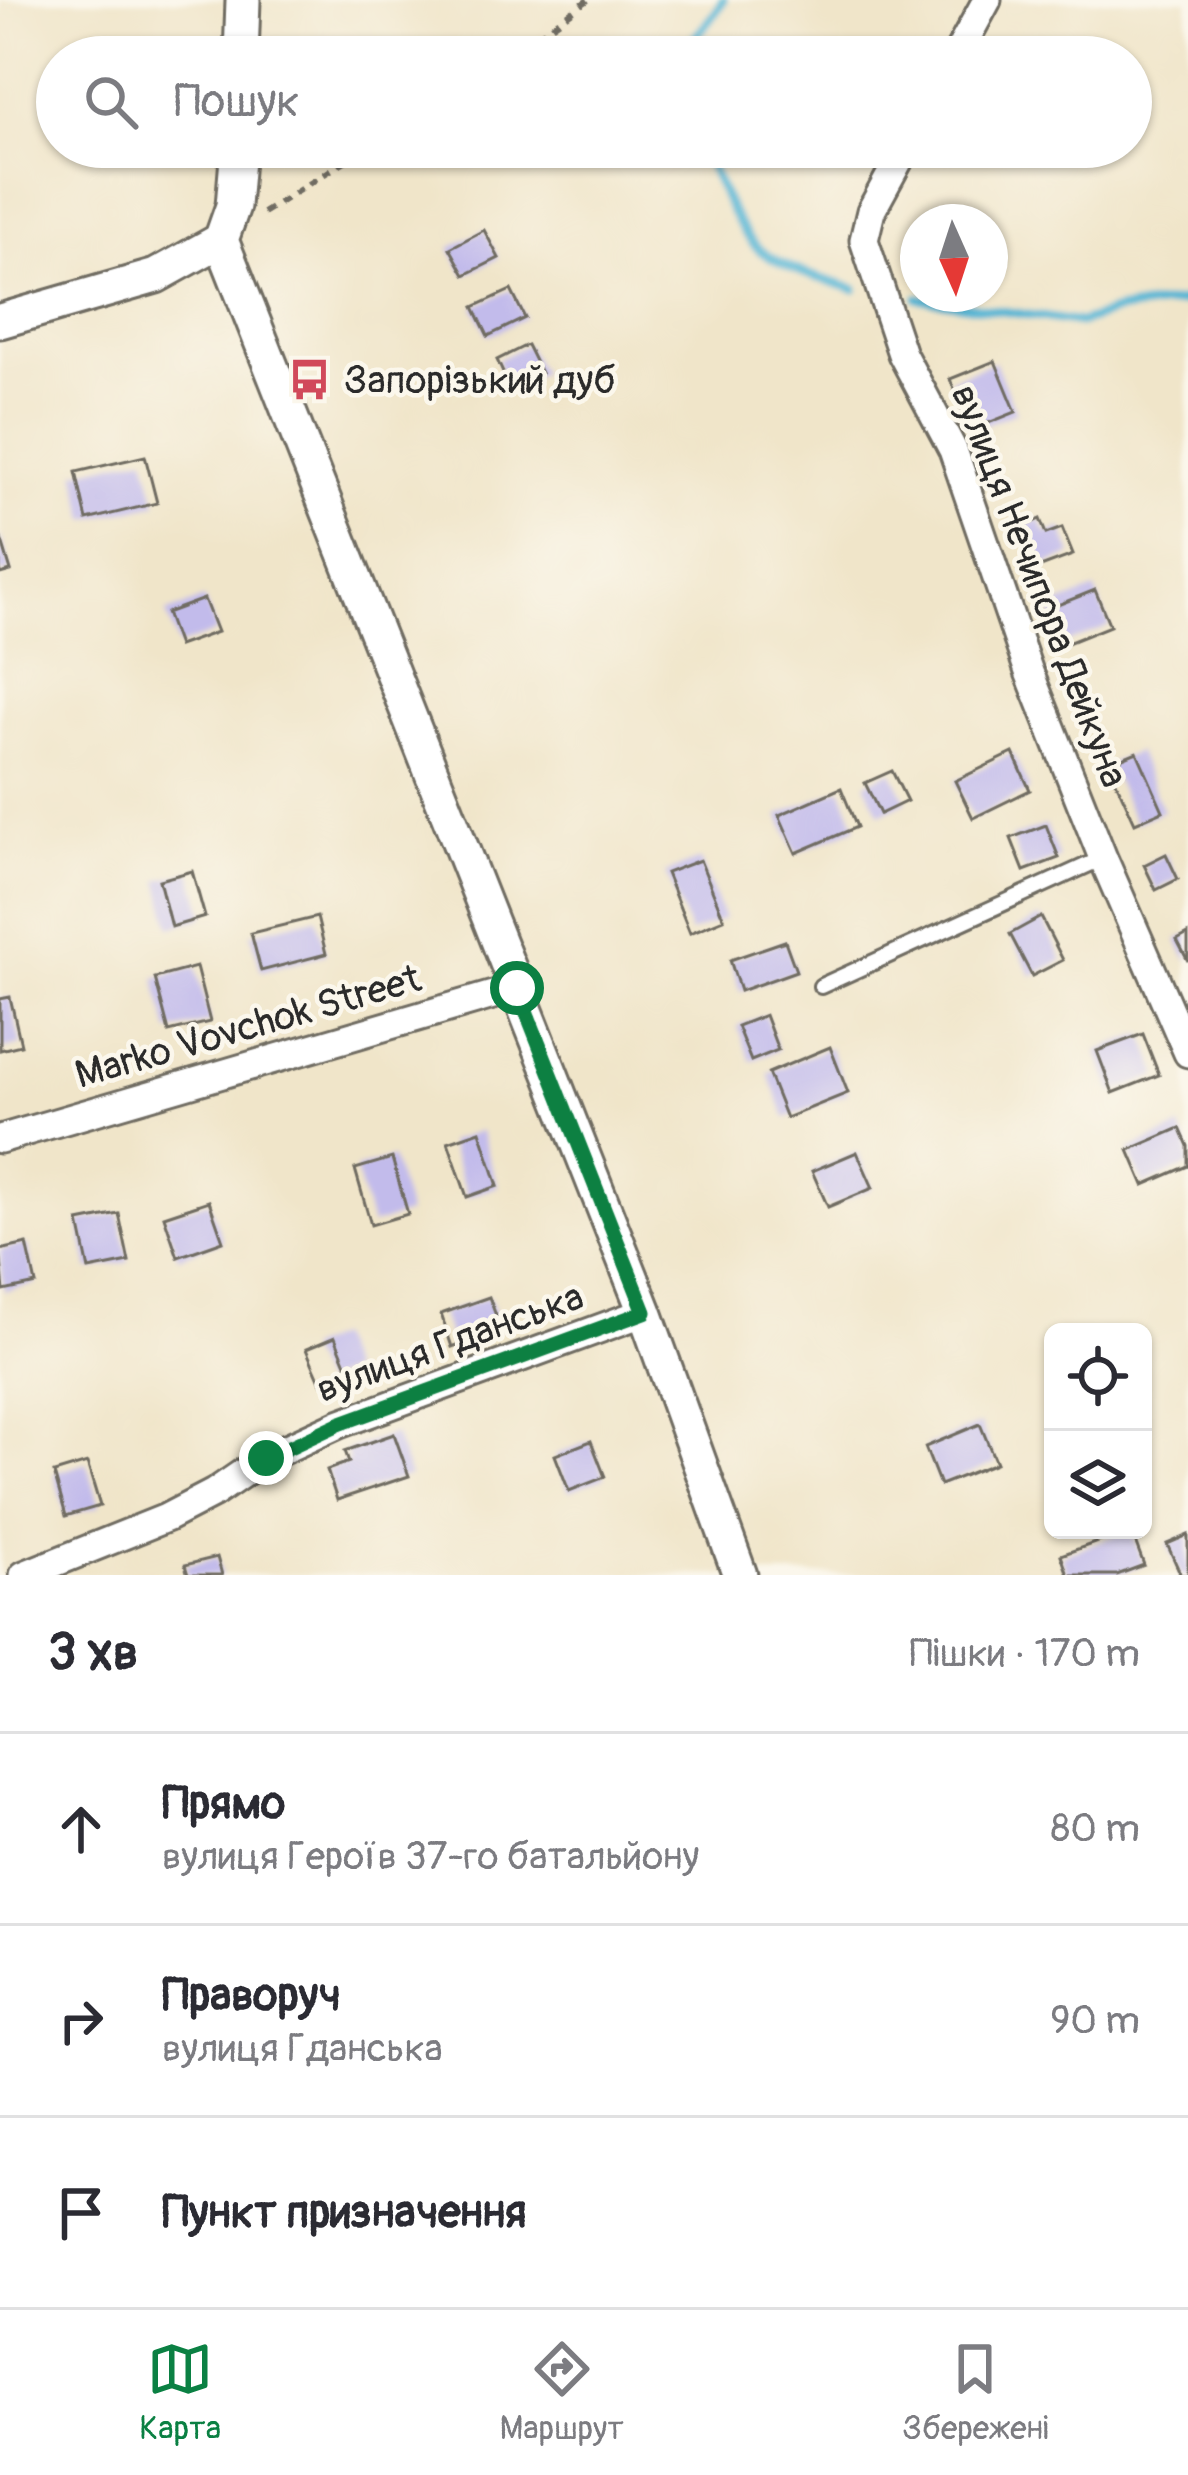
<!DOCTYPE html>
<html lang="uk">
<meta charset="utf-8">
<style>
:root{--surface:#fff;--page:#f2f2f3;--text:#2b2b33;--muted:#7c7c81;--line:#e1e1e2;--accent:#0b8043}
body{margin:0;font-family:Pangolin,sans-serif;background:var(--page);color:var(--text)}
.controls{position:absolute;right:36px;bottom:36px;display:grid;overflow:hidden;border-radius:18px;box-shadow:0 3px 9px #0004}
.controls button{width:108px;height:108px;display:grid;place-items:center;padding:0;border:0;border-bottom:3px solid var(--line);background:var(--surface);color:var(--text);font:60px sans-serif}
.compass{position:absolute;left:900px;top:204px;width:108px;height:108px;border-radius:50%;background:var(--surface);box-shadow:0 3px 9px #0004;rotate:177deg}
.stop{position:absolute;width:36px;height:36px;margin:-27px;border:9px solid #0b8043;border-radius:50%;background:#fff}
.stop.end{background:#0b8043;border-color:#fff;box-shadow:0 3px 12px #0008}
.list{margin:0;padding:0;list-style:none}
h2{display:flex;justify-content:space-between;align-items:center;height:156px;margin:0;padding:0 48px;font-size:51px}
h2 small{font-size:39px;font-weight:400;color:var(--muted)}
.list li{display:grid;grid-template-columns:78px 1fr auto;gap:36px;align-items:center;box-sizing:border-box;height:192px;padding:0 48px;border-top:3px solid var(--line)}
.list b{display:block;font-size:45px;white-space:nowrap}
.list p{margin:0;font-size:39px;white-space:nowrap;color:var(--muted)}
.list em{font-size:39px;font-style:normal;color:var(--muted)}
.icon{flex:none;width:66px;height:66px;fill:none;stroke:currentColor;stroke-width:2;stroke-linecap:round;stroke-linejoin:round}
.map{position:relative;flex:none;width:1188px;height:1575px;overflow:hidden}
.search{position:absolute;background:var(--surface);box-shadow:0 3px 9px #0004;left:36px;right:36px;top:36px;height:132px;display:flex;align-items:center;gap:30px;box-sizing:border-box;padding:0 42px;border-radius:66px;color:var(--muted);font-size:45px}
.sheet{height:732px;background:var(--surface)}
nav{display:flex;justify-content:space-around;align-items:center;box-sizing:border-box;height:168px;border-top:3px solid var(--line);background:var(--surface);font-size:33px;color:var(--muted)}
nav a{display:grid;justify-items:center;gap:6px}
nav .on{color:var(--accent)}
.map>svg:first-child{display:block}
</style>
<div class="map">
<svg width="1188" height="1575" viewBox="0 0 1188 1575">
<rect width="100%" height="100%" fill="#fbf7ec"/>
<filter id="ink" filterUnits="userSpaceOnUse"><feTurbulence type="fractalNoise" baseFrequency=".00833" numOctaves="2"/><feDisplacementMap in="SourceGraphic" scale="24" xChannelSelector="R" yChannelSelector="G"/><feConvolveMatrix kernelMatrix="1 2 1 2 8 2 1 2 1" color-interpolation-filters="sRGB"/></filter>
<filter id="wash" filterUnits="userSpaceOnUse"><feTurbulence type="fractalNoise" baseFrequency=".004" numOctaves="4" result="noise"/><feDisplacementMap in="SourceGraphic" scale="48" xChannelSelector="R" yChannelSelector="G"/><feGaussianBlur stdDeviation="2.7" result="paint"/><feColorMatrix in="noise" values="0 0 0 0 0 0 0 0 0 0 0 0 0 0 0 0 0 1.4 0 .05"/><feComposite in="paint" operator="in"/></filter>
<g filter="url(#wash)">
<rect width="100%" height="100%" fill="#f0e5c9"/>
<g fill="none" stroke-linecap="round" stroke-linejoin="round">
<g stroke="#56b6d4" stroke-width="9">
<path d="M681 57C692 35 713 22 723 0"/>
<path d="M703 147C714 177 739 237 765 254 792 272 825 280 855 289"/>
<path d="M918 298 1080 323 1116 311 1188 301"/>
</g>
</g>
<g id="blocks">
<g fill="#c2bbeb">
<path d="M484 230 499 258 465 275 450 248Z"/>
<path d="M511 290 525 318 488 336 474 307Z"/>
<path d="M527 345 541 373 510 388 497 360Z"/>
<path d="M995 361 1016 412 971 430 950 379Z"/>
<path d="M145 456 157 503 87 520 76 472Z"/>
<path d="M1040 519 1046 534 1062 528 1073 555 1038 568 1022 527Z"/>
<path d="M0 535 11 571 0 574Z"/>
<path d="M1095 590 1110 626 1065 644 1050 608Z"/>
<path d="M204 599 217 632 178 646 166 613Z"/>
<path d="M1137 752 1163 811 1135 823 1108 764Z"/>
<path d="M1013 753 1030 790 973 818 955 781Z"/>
<path d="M892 771 907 801 880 814 865 783Z"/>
<path d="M841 788 857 827 796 853 779 815Z"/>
<path d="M1046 825 1059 858 1024 871 1011 838Z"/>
<path d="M1166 854 1178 879 1156 890 1144 865Z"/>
<path d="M700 860 724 919 690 933 666 873Z"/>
<path d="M192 871 205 917 171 927 159 880Z"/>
<path d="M317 917 326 954 261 971 251 933Z"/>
<path d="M1041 917 1063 960 1032 976 1010 934Z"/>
<path d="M1188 934V961L1177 940Z"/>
<path d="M785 941 796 971 740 991 730 960Z"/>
<path d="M196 967 210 1022 169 1032 155 978Z"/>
<path d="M10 997 21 1045 0 1050V999Z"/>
<path d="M765 1015 778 1050 751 1061 737 1026Z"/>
<path d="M1143 1034 1159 1075 1113 1093 1097 1051Z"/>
<path d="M830 1047 848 1093 786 1118 768 1073Z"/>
<path d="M1180 1128 1188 1146V1166L1144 1185 1129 1150Z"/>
<path d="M480 1131 498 1186 467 1197 448 1142Z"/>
<path d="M857 1152 873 1188 828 1207 812 1171Z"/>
<path d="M392 1158 408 1214 371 1225 355 1169Z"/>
<path d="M209 1201 223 1241 178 1257 164 1216Z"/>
<path d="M119 1214 129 1262 89 1270 79 1222Z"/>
<path d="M27 1244 36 1284 4 1291 0 1250Z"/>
<path d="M489 1297 501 1329 452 1347 441 1314Z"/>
<path d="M335 1337 349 1371 321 1383 306 1349Z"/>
<path d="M980 1424 996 1463 940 1485 925 1447Z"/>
<path d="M394 1434 409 1476 337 1500 327 1470 349 1462 345 1451Z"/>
<path d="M591 1441 605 1477 569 1491 555 1455Z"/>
<path d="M87 1463 100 1506 66 1516 54 1473Z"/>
<path d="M1131 1530 1144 1565 1117 1575H1068L1061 1555Z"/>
<path d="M1188 1535V1575H1181L1167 1544Z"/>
<path d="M217 1557 222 1575H188L185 1565Z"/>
</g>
</g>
</g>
<g filter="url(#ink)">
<use href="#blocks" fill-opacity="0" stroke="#706c62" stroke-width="3"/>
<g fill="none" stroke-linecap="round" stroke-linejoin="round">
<defs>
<path id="service" d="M821 986 1103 858"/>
<g id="minor">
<path d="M956 57 987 0"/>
<path d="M906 147 871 211 864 240 902 354 953 450 1029 672 1103 858 1188 1053"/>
<path d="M0 1139 517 988"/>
<path d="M24 1575 166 1518 214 1493 265 1458 339 1424 645 1312"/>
</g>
<g id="tertiary">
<path d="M241 57 243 0"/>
<path d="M238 147 233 206 221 240 645 1312 740 1575"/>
<path d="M0 321 156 276 221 240"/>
</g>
</defs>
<use href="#service" stroke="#706c62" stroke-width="20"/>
<use href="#minor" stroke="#706c62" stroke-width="33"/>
<use href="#tertiary" stroke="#706c62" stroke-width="39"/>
<g stroke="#706c62" stroke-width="6" stroke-dasharray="9 9" stroke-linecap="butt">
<path d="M508 57 588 0"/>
<path d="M263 213 367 147"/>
</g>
<use href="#service" stroke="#fff" stroke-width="14"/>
<use href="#minor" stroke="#fff" stroke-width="27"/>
<use href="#tertiary" stroke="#fff" stroke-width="33"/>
</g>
</g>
<g fill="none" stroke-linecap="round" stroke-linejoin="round" filter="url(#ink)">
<path stroke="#0b8043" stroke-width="15" d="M266 1458 339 1424 645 1312 517 988"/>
</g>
<defs>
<symbol id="bus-bare" viewBox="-9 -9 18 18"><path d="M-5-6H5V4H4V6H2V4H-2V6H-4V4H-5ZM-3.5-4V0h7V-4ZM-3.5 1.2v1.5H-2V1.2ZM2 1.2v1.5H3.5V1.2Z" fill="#d1495b" stroke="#fbf7ec" stroke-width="2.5" paint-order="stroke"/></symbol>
</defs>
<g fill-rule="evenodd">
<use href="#bus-bare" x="280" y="350" width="59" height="59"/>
</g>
<g text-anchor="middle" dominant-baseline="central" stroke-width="9" stroke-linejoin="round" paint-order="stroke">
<g font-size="39" fill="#2b2b2b" stroke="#fbf7ec" text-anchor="start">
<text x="344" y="380">Запорізький дуб</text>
</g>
<g font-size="39" fill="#2b2b2b" stroke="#fbf7ec">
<text transform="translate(1039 586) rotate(69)">вулиця Нечипора Дейкуна</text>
<text transform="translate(248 1027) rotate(-16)">Marko Vovchok Street</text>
<text transform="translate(450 1343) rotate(-20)">вулиця Гданська</text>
</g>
</g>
</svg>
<div class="controls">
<button><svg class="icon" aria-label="locate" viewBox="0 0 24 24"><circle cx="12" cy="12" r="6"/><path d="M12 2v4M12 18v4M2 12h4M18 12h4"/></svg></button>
<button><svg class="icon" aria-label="layers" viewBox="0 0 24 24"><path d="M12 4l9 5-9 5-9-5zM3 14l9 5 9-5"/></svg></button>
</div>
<svg class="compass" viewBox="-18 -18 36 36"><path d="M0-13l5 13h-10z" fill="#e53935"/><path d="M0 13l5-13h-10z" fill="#7c7c81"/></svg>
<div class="stop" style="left:517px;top:988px"></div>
<div class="stop end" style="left:266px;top:1458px"></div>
<div class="search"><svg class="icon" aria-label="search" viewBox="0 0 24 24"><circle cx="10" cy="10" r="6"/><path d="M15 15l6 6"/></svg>Пошук</div>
</div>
<section class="sheet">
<h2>3 хв<small>Пішки · 170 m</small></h2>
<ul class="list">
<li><svg class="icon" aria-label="ahead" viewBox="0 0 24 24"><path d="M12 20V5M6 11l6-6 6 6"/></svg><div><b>Прямо</b><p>вулиця Героїв 37-го батальйону</p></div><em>80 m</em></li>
<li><svg class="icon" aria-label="right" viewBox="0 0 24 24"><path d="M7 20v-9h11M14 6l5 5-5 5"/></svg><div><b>Праворуч</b><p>вулиця Гданська</p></div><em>90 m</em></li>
<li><svg class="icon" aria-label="arrive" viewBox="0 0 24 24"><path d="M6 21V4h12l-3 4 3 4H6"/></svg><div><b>Пункт призначення</b></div></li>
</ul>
</section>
<nav>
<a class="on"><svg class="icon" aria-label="map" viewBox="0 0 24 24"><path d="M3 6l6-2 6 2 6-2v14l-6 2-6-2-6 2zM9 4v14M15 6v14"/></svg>Карта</a>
<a><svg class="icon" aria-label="directions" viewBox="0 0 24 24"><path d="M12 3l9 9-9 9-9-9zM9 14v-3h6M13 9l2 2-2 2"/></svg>Маршрут</a>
<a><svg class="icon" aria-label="saved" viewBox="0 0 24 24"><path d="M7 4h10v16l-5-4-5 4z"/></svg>Збережені</a>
</nav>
